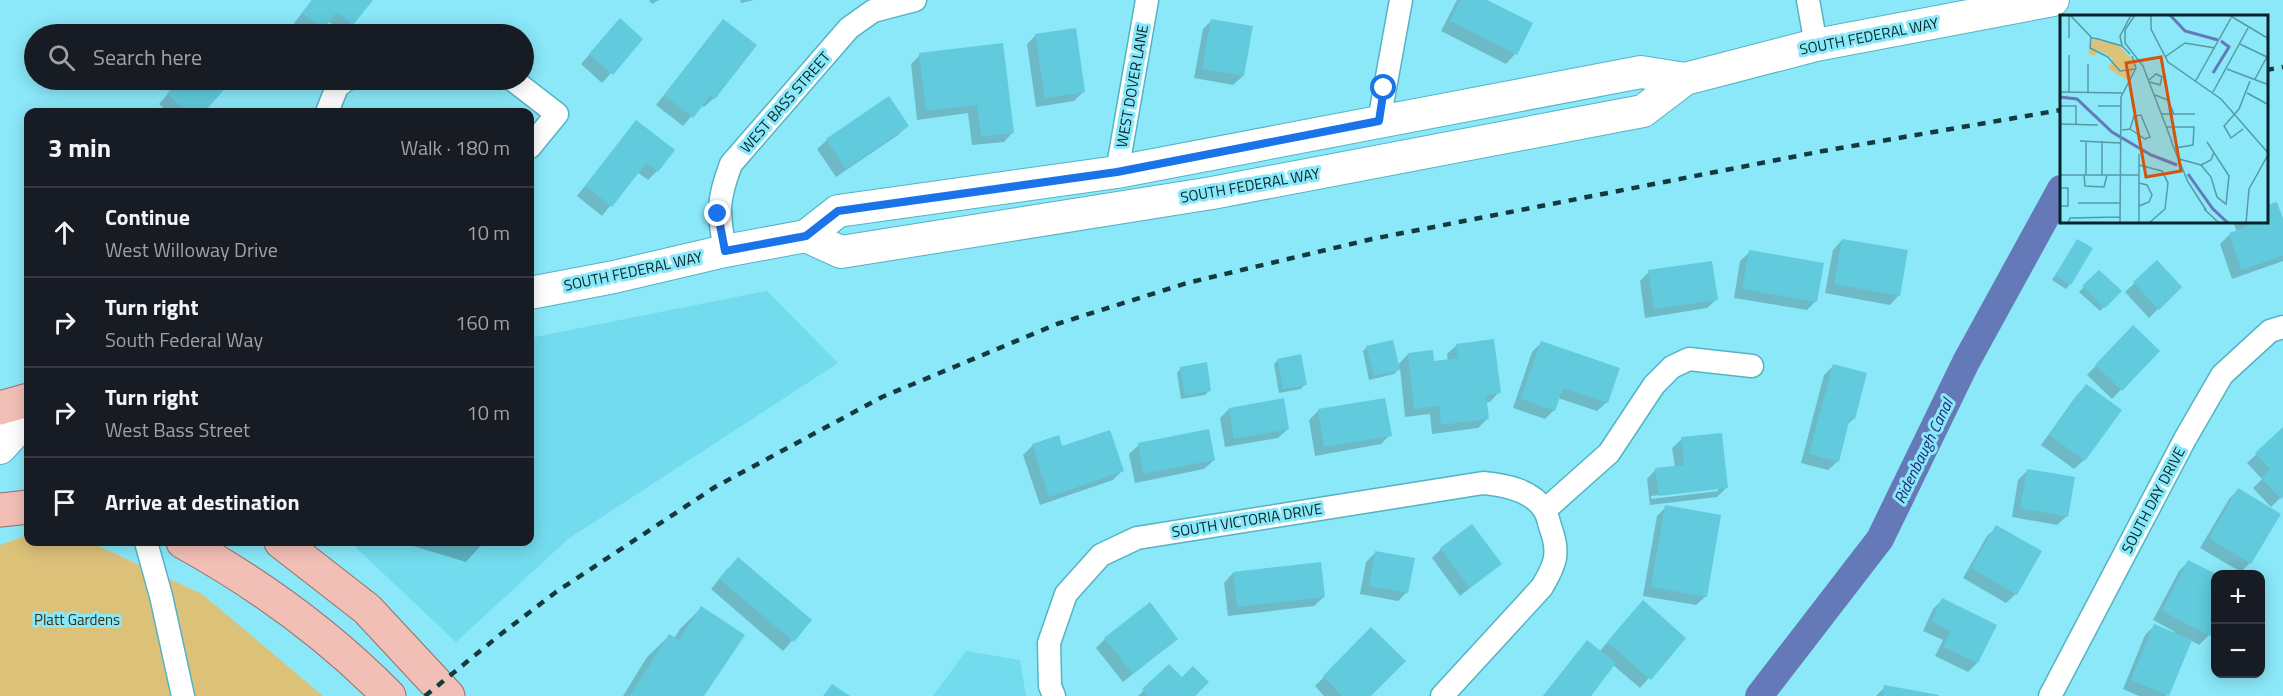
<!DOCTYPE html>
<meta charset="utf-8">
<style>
:root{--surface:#171b24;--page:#242831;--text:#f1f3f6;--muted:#9ea1a6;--line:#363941}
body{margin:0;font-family:"Titillium Web",sans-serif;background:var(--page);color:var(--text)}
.controls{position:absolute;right:18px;bottom:18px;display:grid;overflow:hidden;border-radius:12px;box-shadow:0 3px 15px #0003}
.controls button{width:54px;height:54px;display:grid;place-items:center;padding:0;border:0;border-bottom:2px solid var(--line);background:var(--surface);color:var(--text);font:30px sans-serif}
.stop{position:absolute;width:18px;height:18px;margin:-14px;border:4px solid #1a73e8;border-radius:50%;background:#fff}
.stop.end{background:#1a73e8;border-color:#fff;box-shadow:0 2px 6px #0008}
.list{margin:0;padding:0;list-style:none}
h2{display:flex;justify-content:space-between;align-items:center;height:78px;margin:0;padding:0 24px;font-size:26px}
h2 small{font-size:20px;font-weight:400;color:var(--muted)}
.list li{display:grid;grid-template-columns:39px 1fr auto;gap:18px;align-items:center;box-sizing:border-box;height:90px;padding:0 24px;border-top:2px solid var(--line)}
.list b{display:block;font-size:22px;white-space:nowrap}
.list p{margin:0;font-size:20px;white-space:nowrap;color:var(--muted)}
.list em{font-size:20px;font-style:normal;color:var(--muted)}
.icon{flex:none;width:33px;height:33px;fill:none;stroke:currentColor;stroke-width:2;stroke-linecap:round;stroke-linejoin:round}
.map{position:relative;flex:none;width:2283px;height:696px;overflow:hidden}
.search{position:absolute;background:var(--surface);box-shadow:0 3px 15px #0003;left:24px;top:24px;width:510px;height:66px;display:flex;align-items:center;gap:15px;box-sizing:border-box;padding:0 21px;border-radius:33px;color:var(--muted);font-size:22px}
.panel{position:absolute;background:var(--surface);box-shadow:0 3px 15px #0003;left:24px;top:108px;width:510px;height:438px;border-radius:12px}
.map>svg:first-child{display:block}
</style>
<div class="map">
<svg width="2283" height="696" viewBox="0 0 2283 696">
<rect width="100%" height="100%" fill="#8ae8f8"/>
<g fill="#72dbed">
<path d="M767 291 838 363 568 539 456 642 350 542H530V338Z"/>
<path d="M966 651 1020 660 1026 696H933Z"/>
</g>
<path fill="#dcc179" d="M28 535V542H90L202 594 323 696H0V545Z"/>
<g fill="#0003" fill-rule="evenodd">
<path d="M312 0H371L343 33 328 21 316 34H308L294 23Z"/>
<path d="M649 0H659L652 4Z"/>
<path d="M740 0H754L741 3Z"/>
<path d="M1457 0H1484L1531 23 1515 54 1506 64 1441 31Z"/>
<path d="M1212 20 1243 76 1233 85 1194 78 1203 29Z"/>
<path d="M723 21 714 98 704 107 701 105 683 126 656 105Z"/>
<path d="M611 30 641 39 602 83 581 64Z"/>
<path d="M1036 35 1083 92 1074 101 1036 107 1027 44Z"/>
<path d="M920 55 1013 132 1004 142 972 145 968 113 917 120 911 64Z"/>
<path d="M180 80H231L202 112H168L159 104Z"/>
<path d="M636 122 657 171 648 180 637 172 602 216 577 196Z"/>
<path d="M907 126 898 135 836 177 817 149 827 140Z"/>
<path d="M2236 222 2283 224V261L2232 279 2220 244 2229 235 2237 232 2234 224Z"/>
<path d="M1842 240 1899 295 1890 305 1825 293 1833 250Z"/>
<path d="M2077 241 2070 284 2066 289 2052 280Z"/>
<path d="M1750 252 1816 301 1807 310 1734 298 1740 261Z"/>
<path d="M2157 262 2180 287 2149 318 2125 292Z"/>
<path d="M1649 272 1717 299 1707 308 1645 318 1640 281Z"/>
<path d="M2099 272 2120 291 2100 311 2079 292Z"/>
<path d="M2133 327 2158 351 2112 399 2087 375Z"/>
<path d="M1542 342 1607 402 1597 411 1558 398 1554 410 1545 419 1513 408 1532 352Z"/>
<path d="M1457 345 1499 392 1490 402H1485L1487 419 1478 428 1432 434 1430 414 1405 417 1400 368 1394 374 1369 380 1363 351 1367 347 1397 366 1408 354 1433 363 1448 361 1447 354Z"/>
<path d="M1278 360 1305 384 1301 389 1279 393 1274 364Z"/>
<path d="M1833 366 1854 418 1847 425 1838 461 1828 470 1801 463 1824 375Z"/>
<path d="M1181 368 1210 390 1205 395 1181 399 1177 373Z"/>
<path d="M2086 386 2120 410 2084 460 2074 469 2041 445 2077 395Z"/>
<path d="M1229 409 1288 429 1278 438 1225 447 1220 418Z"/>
<path d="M1318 411 1390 435 1381 444 1315 456 1309 420Z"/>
<path d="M2283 429V495L2271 507 2253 488 2262 479 2247 463Z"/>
<path d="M1682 439 1726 488 1717 497 1650 505 1647 479 1656 469 1675 467 1672 448ZM1718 488V491L1651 499V496Z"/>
<path d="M1033 445 1061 448 1122 471 1113 480 1040 505 1023 455Z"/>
<path d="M1139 445 1214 460 1204 469 1135 483 1129 454Z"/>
<path d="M2027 471 2067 516 2057 525 2012 517 2018 480Z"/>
<path d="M2238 490 2250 563 2241 572 2200 548 2229 499Z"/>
<path d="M1666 507 1706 596 1696 605 1643 596 1657 516Z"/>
<path d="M1997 527 2016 594 2006 603 1963 578 1987 536Z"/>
<path d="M400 542H484L466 562Z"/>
<path d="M1441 549 1500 564 1460 596 1432 558Z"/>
<path d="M1375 553 1407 592 1398 601 1360 594 1366 562Z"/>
<path d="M2188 562 2210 595 2216 622 2209 635 2199 645 2190 640 2166 696H2139L2123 689 2145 635 2154 626 2174 634 2175 632 2153 620 2179 571Z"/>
<path d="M728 568 810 620 783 651 711 589Z"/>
<path d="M1233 573 1324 597 1314 606 1228 616 1224 583Z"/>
<path d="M1942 600 1977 663 1968 672 1935 656 1943 640 1923 631 1933 609Z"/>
<path d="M701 608 702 696H623L647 657 669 636 674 638 680 629Z"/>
<path d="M1634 611 1684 638 1640 688 1613 665 1589 696H1543L1587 642 1599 652Z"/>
<path d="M1371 629 1368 696H1324L1315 686Z"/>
<path d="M1105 639H1176L1123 682 1096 648Z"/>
<path d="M1169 666 1182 679 1193 696H1138Z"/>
<path d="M1885 687 1937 696H1876Z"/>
</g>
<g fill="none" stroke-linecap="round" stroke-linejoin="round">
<path stroke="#6579b8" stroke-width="28" d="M1759 696 1880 539 1966 362 2061 189"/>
</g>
<g fill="#61cadc">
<path d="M312 0H373L353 25 337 12 323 30 302 13Z"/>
<path d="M1460 0H1487L1533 23 1517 55 1450 21Z"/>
<path d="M620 18 643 39 613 75 589 54Z"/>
<path d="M723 19 757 45 715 99 710 96 693 118 664 95Z"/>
<path d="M1211 19 1253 26 1244 76 1202 69Z"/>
<path d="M1076 28 1085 92 1045 98 1035 34Z"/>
<path d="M1003 43 1014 133 981 137 977 105 926 111 919 53Z"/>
<path d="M179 80H233L204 112H187L167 94Z"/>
<path d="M889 96 909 126 846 169 826 139Z"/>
<path d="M636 120 675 150 658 172 646 163 612 207 585 186Z"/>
<path d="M2277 202 2283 219V256L2241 270 2229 233 2247 227 2245 222H2266V205Z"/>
<path d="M1842 239 1908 250 1900 296 1834 284Z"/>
<path d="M2077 239 2093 248 2071 285 2055 276Z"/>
<path d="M1749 250 1824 263 1817 302 1742 289Z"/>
<path d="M2157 260 2182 287 2159 310 2133 282Z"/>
<path d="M1712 261 1718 300 1654 309 1648 270Z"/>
<path d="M2099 270 2122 291 2105 308 2082 286Z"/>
<path d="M2133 325 2160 351 2122 391 2095 365Z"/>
<path d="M1494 339 1501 393 1486 395 1489 419 1441 425 1439 406 1414 409 1408 353 1433 350 1434 361 1458 358 1456 344Z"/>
<path d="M1393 340 1400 370 1374 376 1366 346Z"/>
<path d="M1541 341 1620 368 1608 403 1563 388 1555 411 1521 399Z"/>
<path d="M1301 354 1307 385 1283 389 1277 359Z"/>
<path d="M1207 362 1211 391 1185 395 1180 367Z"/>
<path d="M1833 364 1867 373 1855 419 1850 418 1839 462 1809 454Z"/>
<path d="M2086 384 2122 410 2085 461 2049 435Z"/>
<path d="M1284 398 1289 429 1234 439 1229 408Z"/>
<path d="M1385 398 1392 436 1324 447 1318 409Z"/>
<path d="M2283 427V497L2281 499 2261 478 2270 469 2255 453Z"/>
<path d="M1209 429 1215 460 1143 474 1138 443Z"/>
<path d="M1110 430 1124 471 1049 497 1032 444 1059 435 1062 446Z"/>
<path d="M1722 433 1728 488 1659 496 1655 468 1684 465 1681 437Z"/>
<path d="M2027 469 2075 477 2068 517 2020 508Z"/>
<path d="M2238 488 2281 514 2251 564 2209 538Z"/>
<path d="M1665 505 1721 515 1707 597 1651 587Z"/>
<path d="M1472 524 1502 564 1470 588 1440 548Z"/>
<path d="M1996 525 2042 551 2017 595 1971 568Z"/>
<path d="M1375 551 1415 558 1408 593 1369 586Z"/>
<path d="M738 557 812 620 794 642 719 579Z"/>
<path d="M2188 560 2216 574V589L2213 594 2216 596V626L2210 636 2162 611Z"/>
<path d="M1321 562 1325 597 1237 607 1233 572Z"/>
<path d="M1942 598 1997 625 1978 663 1943 647 1951 631 1931 621Z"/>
<path d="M1643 600 1686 638 1651 680 1607 642Z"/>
<path d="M1150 602 1178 639 1133 674 1104 638Z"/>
<path d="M701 606 745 635 704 696H630L669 634 679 640Z"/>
<path d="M2154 624 2192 640 2169 696 2131 680Z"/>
<path d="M1371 627 1406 661 1371 696H1342L1323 676Z"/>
<path d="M1587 640 1616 663 1591 696H1543Z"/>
<path d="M1169 664 1182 677 1193 666 1209 682 1195 696H1148L1142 689Z"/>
<path d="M832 684 850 696H823Z"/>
<path d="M1884 685 1939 695V696H1882Z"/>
</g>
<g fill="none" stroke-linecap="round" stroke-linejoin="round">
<defs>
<g id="street">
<path d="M1808 0 1816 45"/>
<path d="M513 80 557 114 530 147"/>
<path d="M327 112 337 87 346 80"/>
<path d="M1379 121 1401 0"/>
<path d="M1117 172 1147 0"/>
<path d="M725 251C718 212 717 201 731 164L849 28 873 11 915 0"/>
<path d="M1545 510 1609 453 1654 385 1672 367 1689 359 1752 366"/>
<path d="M146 542 161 596 183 696"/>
<path d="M1054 696 1050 686 1049 643 1066 594 1101 555 1137 538 1483 483C1505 485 1533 490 1545 511 1548 516 1549 524 1551 529 1560 554 1555 565 1542 587L1442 696"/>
<path d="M2050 696 2185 439 2222 375 2270 331 2283 327"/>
</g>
<g id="secondary">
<path d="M806 236 841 252 1212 193 1643 111 1685 79 1816 45 2053 0"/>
<path d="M530 293 614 277 725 251 806 236 838 211 1117 172 1641 72 1685 79"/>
<path d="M0 448 28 417"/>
</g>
<g id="primary">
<path d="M0 408 28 400"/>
<path d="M0 510 28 507"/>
<path d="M183 542C257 583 329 635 389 696"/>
<path d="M281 542 367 609 448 696"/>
</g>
</defs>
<use href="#street" stroke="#55b3c3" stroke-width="25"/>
<use href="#secondary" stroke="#55b3c3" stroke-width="34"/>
<use href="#primary" stroke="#996d66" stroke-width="35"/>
<use href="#street" stroke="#fff" stroke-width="22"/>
<use href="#secondary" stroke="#fff" stroke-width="32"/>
<use href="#primary" stroke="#f2bfb7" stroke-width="33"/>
<g stroke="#143a40" stroke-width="4.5" stroke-dasharray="8 8" stroke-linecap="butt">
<path d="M2266 70 2283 67"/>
<path d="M425 696 501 634 556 592 715 487 882 397 1057 324 1187 283 1372 239 1823 151 2061 110"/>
</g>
</g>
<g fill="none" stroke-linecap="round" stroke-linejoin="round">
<path stroke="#1a73e8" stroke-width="8" d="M718 214 725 251 806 236 838 211 1117 172 1379 121 1384 88"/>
</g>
<g text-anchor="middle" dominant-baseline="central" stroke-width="6" stroke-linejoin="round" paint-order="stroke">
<g font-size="15" fill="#052429" stroke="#8ae8f8">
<text transform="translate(1869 36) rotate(-11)">SOUTH FEDERAL WAY</text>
<text transform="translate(1132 86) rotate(-80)">WEST DOVER LANE</text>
<text transform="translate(785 102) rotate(-49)">WEST BASS STREET</text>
<text transform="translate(1250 185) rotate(-10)">SOUTH FEDERAL WAY</text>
<text transform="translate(633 271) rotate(-12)">SOUTH FEDERAL WAY</text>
<text transform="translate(2153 500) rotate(-62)">SOUTH DAY DRIVE</text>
<text transform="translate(1247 520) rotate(-9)">SOUTH VICTORIA DRIVE</text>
</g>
<g font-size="15" fill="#3d310f" stroke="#8ae8f8">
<text x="77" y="619">Platt Gardens</text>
</g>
<g font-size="16" font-style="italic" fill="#1e2c77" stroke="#8ae8f8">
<text transform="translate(1923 451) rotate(-64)">Ridenbaugh Canal</text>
</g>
</g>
<g transform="translate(2060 15)">
<rect width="208" height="208" fill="#8ae8f8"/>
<path d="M33 24 58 30 72 44 75 50 68 66 48 53 53 44 48 40 38 35 34 41 28 38Z" fill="#dcc179"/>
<path fill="none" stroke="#6579b8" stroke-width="3" d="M110 0 125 16 158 25M153 58 169 32 161 26M0 82 17 84 52 117 91 140 117 150M128 159 153 194 168 208"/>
<path fill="none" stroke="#559aa5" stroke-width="1.5" d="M10 0 32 23 39 24M75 0 65 15V28L83 51 112 127M91 0V14L108 47 161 84 209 139M169 0 209 24M31 22 30 33 48 42 60 56 75 54M9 23V0M38 24 62 31M180 29 209 43M70 39 62 31 60 21 71 0M9 40V77M105 42 125 28 155 33M28 49V77M167 54 209 70M195 64 209 38M89 65 96 59 102 62 100 70 90 67M135 67 171 3M0 77 62 78M153 77 188 13M187 78 209 90M95 80 108 85 114 99M0 91H16V109M38 91H60M102 99H135M0 109 38 110M107 112H134L133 130 115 133M183 114 171 123 164 111 179 94 190 66M62 115 70 114 74 101 81 100 90 122 85 124 70 114M20 126 60 128M111 126 128 167 146 195M119 144 141 150 151 162 157 182 166 189 169 161 147 127M79 150 102 156 108 168 105 194 89 208M141 150 151 145 154 137M0 160H79M24 160 25 171 44 172 47 160M26 160V126M42 160V126M0 173H8V191H0M18 188H60M79 191 89 187 92 180 87 170 79 168M144 194 159 208M8 208 10 203 60 202M60 208 61 82 76 53 72 41M79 208V139M186 208 189 174 209 138"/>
<path fill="#d1540f" fill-opacity="0.15" stroke="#d1540f" stroke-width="3" d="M101 42 121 156 86 162 66 48Z"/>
<rect width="208" height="208" fill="none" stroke="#052429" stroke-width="3"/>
</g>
</svg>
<div class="controls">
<button>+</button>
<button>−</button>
</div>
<div class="stop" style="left:1384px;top:88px"></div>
<div class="stop end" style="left:718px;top:214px"></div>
<div class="search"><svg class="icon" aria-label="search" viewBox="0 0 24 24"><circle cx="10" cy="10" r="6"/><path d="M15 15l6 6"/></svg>Search here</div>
<section class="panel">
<h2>3 min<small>Walk · 180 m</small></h2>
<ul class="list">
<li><svg class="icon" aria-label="ahead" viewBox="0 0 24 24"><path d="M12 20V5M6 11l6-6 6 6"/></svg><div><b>Continue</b><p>West Willoway Drive</p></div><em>10 m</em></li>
<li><svg class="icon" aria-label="right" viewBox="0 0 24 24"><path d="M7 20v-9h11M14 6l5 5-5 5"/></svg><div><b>Turn right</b><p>South Federal Way</p></div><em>160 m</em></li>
<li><svg class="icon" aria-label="right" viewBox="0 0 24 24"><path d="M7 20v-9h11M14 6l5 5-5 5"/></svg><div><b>Turn right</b><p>West Bass Street</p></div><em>10 m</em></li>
<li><svg class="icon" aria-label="arrive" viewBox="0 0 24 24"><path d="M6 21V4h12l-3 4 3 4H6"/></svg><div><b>Arrive at destination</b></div></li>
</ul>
</section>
</div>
